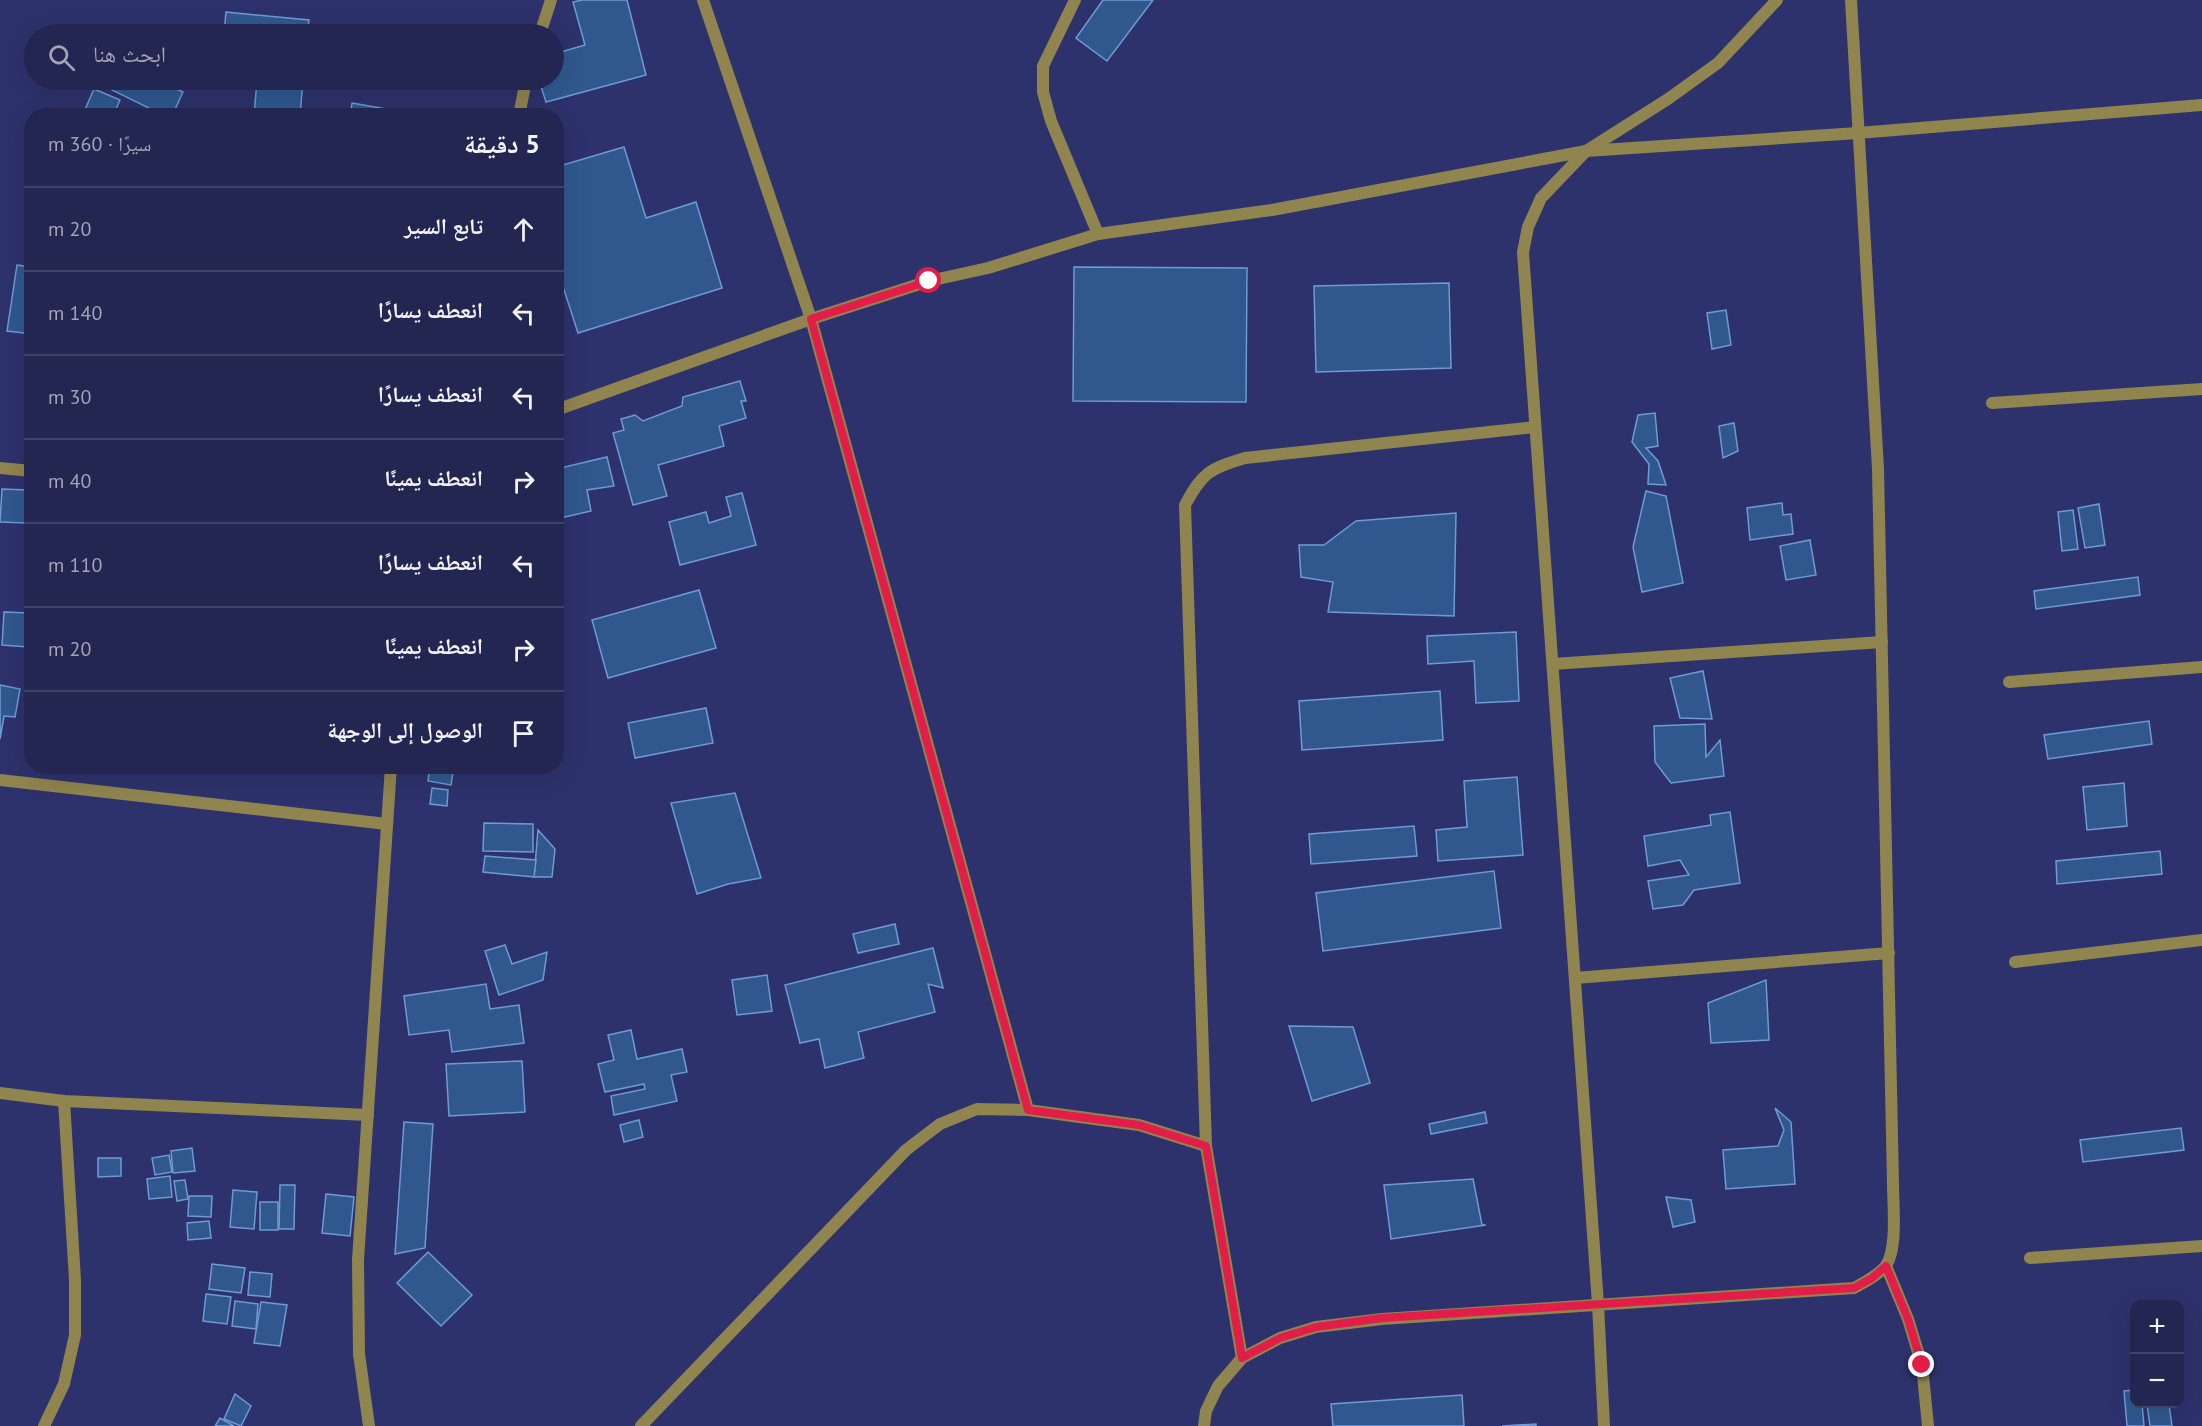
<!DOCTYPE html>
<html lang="ar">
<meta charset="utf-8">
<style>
:root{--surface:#222651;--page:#2e325b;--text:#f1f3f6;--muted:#a2a5b7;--line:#3f4368}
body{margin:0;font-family:"PT Sans","Noto Naskh Arabic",sans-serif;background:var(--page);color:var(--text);direction:rtl}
.controls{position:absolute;right:18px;bottom:18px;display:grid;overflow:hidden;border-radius:12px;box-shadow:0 6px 24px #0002}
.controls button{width:54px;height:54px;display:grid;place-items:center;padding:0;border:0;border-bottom:2px solid var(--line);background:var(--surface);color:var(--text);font:30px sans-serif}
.stop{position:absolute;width:18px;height:18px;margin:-14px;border:4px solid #e11d48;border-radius:50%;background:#fff}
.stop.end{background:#e11d48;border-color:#fff;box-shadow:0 2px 6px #0008}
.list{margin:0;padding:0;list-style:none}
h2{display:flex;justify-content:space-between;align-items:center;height:78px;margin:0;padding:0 24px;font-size:26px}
h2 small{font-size:20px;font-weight:400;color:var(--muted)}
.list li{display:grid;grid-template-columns:39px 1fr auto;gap:18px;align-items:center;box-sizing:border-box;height:84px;padding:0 24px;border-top:2px solid var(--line)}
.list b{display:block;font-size:22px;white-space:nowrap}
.list em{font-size:20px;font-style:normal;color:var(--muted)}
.icon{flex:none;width:33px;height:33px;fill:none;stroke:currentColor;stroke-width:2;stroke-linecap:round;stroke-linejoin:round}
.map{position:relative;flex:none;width:2202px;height:1426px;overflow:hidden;direction:ltr}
.search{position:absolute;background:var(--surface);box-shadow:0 6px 24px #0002;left:24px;top:24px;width:540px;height:66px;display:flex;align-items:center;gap:15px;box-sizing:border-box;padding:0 21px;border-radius:33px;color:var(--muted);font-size:22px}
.panel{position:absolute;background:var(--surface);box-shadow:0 6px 24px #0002;left:24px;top:108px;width:540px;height:666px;border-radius:24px;direction:rtl}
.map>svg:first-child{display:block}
</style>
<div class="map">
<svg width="2202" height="1426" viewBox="0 0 2202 1426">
<rect width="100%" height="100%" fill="#2d326c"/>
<g fill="#30588f" stroke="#6f9ad5" stroke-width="1.5">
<path d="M582 0H627L646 75 546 102 539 80H554V54L585 45 573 2Z"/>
<path d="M1103 0H1153L1107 61 1076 38Z"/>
<path d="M226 12 309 20 307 34H224Z"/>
<path d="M117 80H156L183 92 172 116H165L112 90Z"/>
<path d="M257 80H303L300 116H254Z"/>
<path d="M94 89 120 100 113 116 83 114Z"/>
<path d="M352 103 404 112 403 116H350Z"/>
<path d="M624 147 646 218 696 202 722 288 578 333 556 265V167Z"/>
<path d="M17 265 32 267V334L7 331Z"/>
<path d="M1074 267 1247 268 1246 402 1073 401Z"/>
<path d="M1449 283 1451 368 1316 372 1314 286Z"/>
<path d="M1726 310 1731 345 1712 349 1707 313Z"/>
<path d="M740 381 746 401H741L746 418 719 426 724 446 658 465 667 496 633 505 613 433 624 430 621 419 635 415 643 421 682 406 683 397Z"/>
<path d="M1655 413 1658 446 1646 448 1658 461 1666 485 1648 484 1649 464 1632 442 1638 415Z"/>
<path d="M1734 423 1738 451 1723 458 1719 426Z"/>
<path d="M607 457 614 486 587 490 591 511 556 519V469Z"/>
<path d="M2 489 27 490 26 523 0 522Z"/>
<path d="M1646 491 1666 496 1683 583 1642 592 1633 547Z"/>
<path d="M742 493 756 545 680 565 669 522 706 512 709 523 731 516 726 497Z"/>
<path d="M1782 503 1783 515 1791 514 1793 534 1750 540 1747 508Z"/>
<path d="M2099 504 2105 545 2085 548 2078 508Z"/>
<path d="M2073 510 2078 549 2062 551 2058 512Z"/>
<path d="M1456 513 1454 616 1328 612 1333 582 1301 577 1299 545H1324L1356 521Z"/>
<path d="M1810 540 1816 575 1786 580 1780 546Z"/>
<path d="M2138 577 2140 595 2036 609 2034 591Z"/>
<path d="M699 590 716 648 608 678 592 620Z"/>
<path d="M4 612 30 613 28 647 2 645Z"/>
<path d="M1516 632 1519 701 1476 703 1474 661 1428 664 1427 636Z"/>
<path d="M1703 671 1712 719 1680 718 1670 678Z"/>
<path d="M0 685 20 689 15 717 4 716 0 739Z"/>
<path d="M1440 691 1443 740 1302 750 1299 701Z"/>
<path d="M706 708 713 743 635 758 628 723Z"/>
<path d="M2149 721 2152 744 2048 759 2044 735Z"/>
<path d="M1705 724 1706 757 1720 740 1724 776 1671 783 1655 762 1654 726Z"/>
<path d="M430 766H454L451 785 428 781Z"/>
<path d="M1517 777 1523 855 1438 861 1436 830 1467 827 1464 781Z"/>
<path d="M2124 783 2127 826 2087 830 2083 787Z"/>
<path d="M432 788 448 790 447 806 430 804Z"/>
<path d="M735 793 761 878 728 884 697 894 671 803Z"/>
<path d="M1730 812 1740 883 1694 890 1683 905 1653 909 1648 881 1689 875 1680 860 1648 866 1644 836 1711 825 1710 815Z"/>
<path d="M484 823 533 824V852L483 851Z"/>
<path d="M1414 826 1417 856 1311 864 1309 834Z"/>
<path d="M538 830 555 849 552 877H534Z"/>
<path d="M2160 851 2162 874 2057 884 2056 861Z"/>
<path d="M485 856 536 860 534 877 483 872Z"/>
<path d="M1494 871 1501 928 1323 951 1316 893Z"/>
<path d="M895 924 899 944 858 953 853 934Z"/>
<path d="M505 945 512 964 547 952 543 980 499 995 485 951Z"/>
<path d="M933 948 943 988 928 984 935 1012 858 1032 864 1058 825 1068 819 1039 800 1043 785 985Z"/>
<path d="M767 975 772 1011 737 1015 732 980Z"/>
<path d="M1766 980 1769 1040 1711 1043 1708 1003Z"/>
<path d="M486 984 490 1009 519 1005 524 1043 452 1052 449 1030 409 1035 404 996Z"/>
<path d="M1289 1026 1353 1027 1370 1083 1312 1101Z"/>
<path d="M631 1030 637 1059 682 1049 687 1072 671 1075 677 1101 614 1115 611 1096 645 1089 644 1084 605 1092 598 1064 614 1060 608 1035Z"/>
<path d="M522 1061 525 1112 449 1116 446 1064Z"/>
<path d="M1775 1108 1791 1122 1795 1184 1726 1189 1723 1150 1778 1146 1784 1130Z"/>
<path d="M1485 1112 1487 1123 1431 1134 1429 1124Z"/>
<path d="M639 1120 643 1137 624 1142 620 1125Z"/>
<path d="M404 1122 433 1124 425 1248 395 1254Z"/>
<path d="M2181 1128 2184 1150 2083 1162 2080 1140Z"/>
<path d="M192 1148 195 1171 173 1173 171 1151Z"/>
<path d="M169 1155 172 1172 155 1175 152 1158Z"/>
<path d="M98 1158H121V1176L98 1177Z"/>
<path d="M170 1176 172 1197 149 1199 147 1179Z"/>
<path d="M1473 1179 1482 1225H1486L1391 1239 1384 1185Z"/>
<path d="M185 1180 188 1199 177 1201 174 1181Z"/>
<path d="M280 1185H295L294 1229H279Z"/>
<path d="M233 1190 257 1192 254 1229 230 1227Z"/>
<path d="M326 1194 354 1197 350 1236 322 1233Z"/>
<path d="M189 1196H212L211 1217 188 1216Z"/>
<path d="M1666 1197 1691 1200 1695 1222 1673 1227Z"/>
<rect x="260" y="1202" width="18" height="28"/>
<path d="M209 1221 211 1238 188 1240 187 1223Z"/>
<path d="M428 1252 472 1295 441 1326 397 1283Z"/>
<path d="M212 1264 245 1268 241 1293 209 1289Z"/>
<path d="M250 1272 272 1274 270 1297 248 1295Z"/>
<path d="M206 1294 231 1297 227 1324 203 1321Z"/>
<path d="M235 1301 258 1304 256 1329 232 1326Z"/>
<path d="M261 1302 287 1305 280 1346 254 1343Z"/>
<path d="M2134 1390V1404H2142L2144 1426H2127L2124 1391Z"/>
<path d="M235 1394 251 1406 241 1426 224 1419Z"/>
<path d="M1462 1395 1464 1426H1333L1331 1404Z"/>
<path d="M2147 1404H2169L2172 1426H2150Z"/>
<path d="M220 1418 234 1426H215Z"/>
<path d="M1536 1424V1426H1502Z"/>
</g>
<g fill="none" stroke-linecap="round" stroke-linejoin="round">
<g stroke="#90844f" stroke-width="12">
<path d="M1075 0 1043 66V92L1051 121 1098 234"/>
<path d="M540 34 551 0"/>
<path d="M519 116 526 80"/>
<path d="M1992 403 2202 389"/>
<path d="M556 410 811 319 929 281 988 268 1098 234 1272 210 1586 151 1858 133 2202 105"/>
<path d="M0 468 32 471"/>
<path d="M1553 664 1882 642"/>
<path d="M2009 682 2202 667"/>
<path d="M0 780 387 824"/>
<path d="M2015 962 2202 940"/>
<path d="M1575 978 1889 953"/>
<path d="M0 1093 64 1101 368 1115"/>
<path d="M1206 1146 1185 505C1203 472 1209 469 1245 458L1535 427"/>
<path d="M2030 1258 2202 1246"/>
<path d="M1886 1266 1908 1319 1922 1365 1928 1426"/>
<path d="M44 1426 64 1384 75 1335V1280L64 1101"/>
<path d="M369 1426 359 1354 358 1260 391 766"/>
<path d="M1604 1426 1598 1304 1523 252 1528 227 1541 198 1586 151 1668 99 1718 63 1777 0"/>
</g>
<g stroke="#90844f" stroke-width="12">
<path d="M703 0 811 319 1028 1110"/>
<path d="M641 1426 906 1150 940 1124 977 1109 1028 1110 1139 1125 1206 1146 1242 1358"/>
<path d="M1204 1426 1206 1411 1218 1386 1242 1358 1280 1338 1316 1327 1382 1319 1854 1288C1865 1282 1877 1276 1885 1267 1898 1250 1893 1206 1893 1184L1878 469 1851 0"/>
</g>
</g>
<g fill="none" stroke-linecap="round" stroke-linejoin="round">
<path stroke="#e11d48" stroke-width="8" d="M929 281 811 319 1028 1110 1139 1125 1206 1146 1242 1358 1280 1338 1316 1327 1382 1318 1854 1288 1872 1278 1886 1266 1908 1319 1922 1365"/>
</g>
</svg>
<div class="controls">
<button>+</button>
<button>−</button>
</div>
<div class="stop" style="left:929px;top:281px"></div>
<div class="stop end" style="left:1922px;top:1365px"></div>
<div class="search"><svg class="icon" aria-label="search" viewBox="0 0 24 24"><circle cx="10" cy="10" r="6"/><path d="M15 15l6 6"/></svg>ابحث هنا</div>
<section class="panel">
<h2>5 دقيقة<small>سيرًا · 360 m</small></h2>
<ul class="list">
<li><svg class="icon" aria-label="ahead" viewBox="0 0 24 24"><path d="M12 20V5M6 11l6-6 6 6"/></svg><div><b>تابع السير</b></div><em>20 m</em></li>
<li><svg class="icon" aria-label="left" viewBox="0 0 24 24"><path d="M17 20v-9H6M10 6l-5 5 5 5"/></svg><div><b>انعطف يسارًا</b></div><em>140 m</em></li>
<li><svg class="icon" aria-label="left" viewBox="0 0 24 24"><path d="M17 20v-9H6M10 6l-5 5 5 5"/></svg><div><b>انعطف يسارًا</b></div><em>30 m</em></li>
<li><svg class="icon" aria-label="right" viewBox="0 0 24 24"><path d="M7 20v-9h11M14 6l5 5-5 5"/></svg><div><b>انعطف يمينًا</b></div><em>40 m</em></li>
<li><svg class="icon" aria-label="left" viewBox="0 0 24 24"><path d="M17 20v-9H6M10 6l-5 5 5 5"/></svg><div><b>انعطف يسارًا</b></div><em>110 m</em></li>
<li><svg class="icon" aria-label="right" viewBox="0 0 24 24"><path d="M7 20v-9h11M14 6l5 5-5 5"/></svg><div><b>انعطف يمينًا</b></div><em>20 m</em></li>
<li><svg class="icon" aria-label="arrive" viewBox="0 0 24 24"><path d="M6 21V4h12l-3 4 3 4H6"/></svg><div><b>الوصول إلى الوجهة</b></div></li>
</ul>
</section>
</div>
